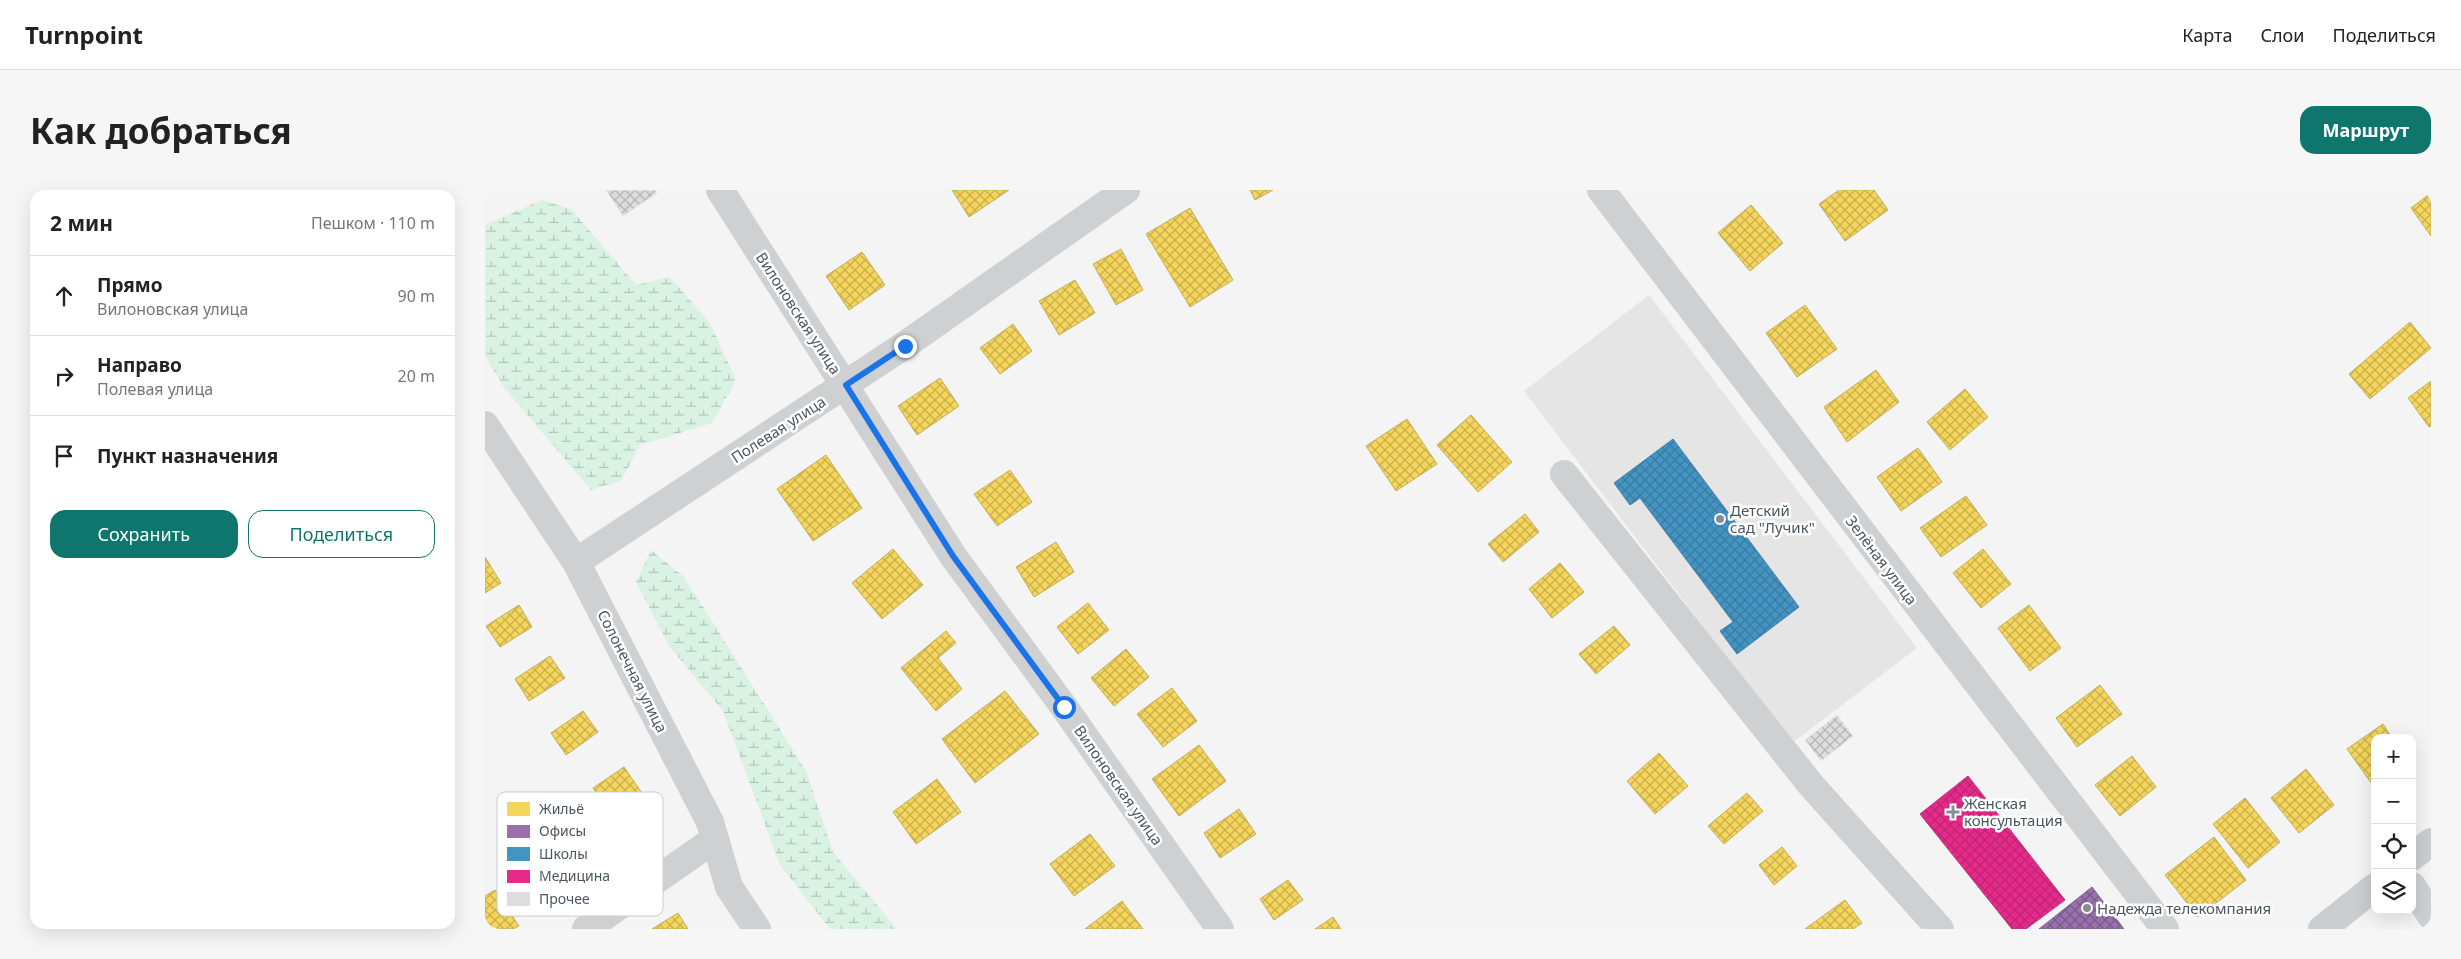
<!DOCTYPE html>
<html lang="ru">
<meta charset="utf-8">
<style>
:root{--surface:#fff;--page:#f6f6f6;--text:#222;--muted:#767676;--line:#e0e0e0;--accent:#0f766e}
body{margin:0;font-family:"Noto Sans",sans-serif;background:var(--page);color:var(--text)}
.controls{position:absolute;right:15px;bottom:15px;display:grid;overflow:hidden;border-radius:10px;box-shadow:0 5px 20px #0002}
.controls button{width:45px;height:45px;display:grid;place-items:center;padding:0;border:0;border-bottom:1px solid var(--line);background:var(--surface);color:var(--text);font:25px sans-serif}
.stop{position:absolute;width:15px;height:15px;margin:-11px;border:4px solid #1a73e8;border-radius:50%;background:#fff}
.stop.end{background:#1a73e8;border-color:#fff;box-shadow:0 1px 5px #0008}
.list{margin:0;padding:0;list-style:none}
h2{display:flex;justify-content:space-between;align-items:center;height:65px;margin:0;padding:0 20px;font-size:21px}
h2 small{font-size:16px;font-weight:400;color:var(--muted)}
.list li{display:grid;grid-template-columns:32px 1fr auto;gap:15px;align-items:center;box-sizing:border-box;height:80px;padding:0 20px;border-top:1px solid var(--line)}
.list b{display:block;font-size:19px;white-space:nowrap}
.list p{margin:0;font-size:16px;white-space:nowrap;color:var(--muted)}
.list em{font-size:16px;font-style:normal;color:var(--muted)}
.actions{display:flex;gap:10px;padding:15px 20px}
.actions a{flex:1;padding:11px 0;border:1px solid var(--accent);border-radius:15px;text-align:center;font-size:18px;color:var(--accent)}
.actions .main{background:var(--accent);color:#fff}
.icon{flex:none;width:28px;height:28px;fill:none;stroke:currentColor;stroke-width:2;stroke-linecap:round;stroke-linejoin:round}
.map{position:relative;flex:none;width:1946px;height:739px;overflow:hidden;border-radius:15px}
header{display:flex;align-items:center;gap:30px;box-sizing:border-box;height:70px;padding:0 25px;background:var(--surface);border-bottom:1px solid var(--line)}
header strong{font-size:24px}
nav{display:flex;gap:28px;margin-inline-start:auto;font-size:18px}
.intro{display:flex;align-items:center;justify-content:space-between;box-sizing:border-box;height:120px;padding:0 30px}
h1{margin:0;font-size:35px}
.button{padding:12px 22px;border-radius:15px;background:var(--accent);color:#fff;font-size:18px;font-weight:700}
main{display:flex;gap:30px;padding:0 30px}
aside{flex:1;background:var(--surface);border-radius:15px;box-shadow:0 5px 20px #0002}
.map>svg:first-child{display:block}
</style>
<header>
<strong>Turnpoint</strong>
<nav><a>Карта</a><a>Слои</a><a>Поделиться</a></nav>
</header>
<div class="intro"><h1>Как добраться</h1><a class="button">Маршрут</a></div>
<main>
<aside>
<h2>2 мин<small>Пешком · 110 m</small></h2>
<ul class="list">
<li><svg class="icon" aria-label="ahead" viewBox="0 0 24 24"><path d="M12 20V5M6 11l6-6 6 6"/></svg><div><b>Прямо</b><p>Вилоновская улица</p></div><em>90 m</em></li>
<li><svg class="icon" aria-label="right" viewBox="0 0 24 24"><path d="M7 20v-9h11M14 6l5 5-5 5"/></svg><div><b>Направо</b><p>Полевая улица</p></div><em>20 m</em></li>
<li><svg class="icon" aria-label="arrive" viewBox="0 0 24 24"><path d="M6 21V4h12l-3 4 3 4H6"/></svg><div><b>Пункт назначения</b></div></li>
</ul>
<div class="actions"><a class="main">Сохранить</a><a>Поделиться</a></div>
</aside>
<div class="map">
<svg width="1946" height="739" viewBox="0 0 1946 739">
<defs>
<pattern id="wetland-marsh" width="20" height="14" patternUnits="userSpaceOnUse" patternTransform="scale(1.25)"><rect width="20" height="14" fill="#d9f2e3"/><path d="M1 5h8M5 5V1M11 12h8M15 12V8" fill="none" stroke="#b2c7bb"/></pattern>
<pattern id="homes-cross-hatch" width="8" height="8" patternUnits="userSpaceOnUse" patternTransform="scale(1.25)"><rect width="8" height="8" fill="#f6d55c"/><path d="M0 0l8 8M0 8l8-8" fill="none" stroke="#c9b04f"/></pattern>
<pattern id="offices-cross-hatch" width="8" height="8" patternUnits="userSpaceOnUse" patternTransform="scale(1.25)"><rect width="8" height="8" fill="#9970ab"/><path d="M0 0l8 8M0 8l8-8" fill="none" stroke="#785a88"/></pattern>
<pattern id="schools-cross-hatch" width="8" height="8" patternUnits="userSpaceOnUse" patternTransform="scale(1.25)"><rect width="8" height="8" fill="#4393c3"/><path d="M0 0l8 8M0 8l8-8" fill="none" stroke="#3a7ba2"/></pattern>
<pattern id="health-cross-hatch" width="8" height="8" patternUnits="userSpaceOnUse" patternTransform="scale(1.25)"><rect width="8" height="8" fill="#e7298a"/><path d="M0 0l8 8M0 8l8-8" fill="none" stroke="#bd2674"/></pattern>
<pattern id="building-cross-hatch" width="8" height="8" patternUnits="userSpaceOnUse" patternTransform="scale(1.25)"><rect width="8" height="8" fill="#ddddde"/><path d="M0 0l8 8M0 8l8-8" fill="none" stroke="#b5b6b7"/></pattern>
</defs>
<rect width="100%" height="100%" fill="#f4f4f4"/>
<path fill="#e6e5e6" d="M1164 105 1432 458 1307 553 1039 201Z"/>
<g fill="url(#wetland-marsh)">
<path d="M57 10 86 19 151 95 185 87 225 133 251 190 227 233 155 255 136 291 106 300 18 196 0 166V35Z"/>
<path d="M166 360 197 385 220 420 321 581 348 662 412 739H345L295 675 238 521 184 456 151 392Z"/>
</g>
<g fill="url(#homes-cross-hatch)" stroke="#c2af5e">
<path d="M467 0H524L484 27Z"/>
<path d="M765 0H788L770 10Z"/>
<path d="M1354 0H1389L1403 20 1360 51 1334 14Z"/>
<path d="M1946 3V46L1926 18Z"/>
<path d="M1266 15 1298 53 1265 81 1233 43Z"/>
<path d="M705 18 748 90 705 117 661 44Z"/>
<path d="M636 59 658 100 631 115 608 74Z"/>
<path d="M377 62 400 95 364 120 341 86Z"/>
<path d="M590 90 610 123 574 145 554 111Z"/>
<path d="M1320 115 1352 159 1312 187 1281 143Z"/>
<path d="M1925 132 1946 158 1885 209 1864 184Z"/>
<path d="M528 134 547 161 515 184 495 158Z"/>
<path d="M1391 180 1414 212 1362 252 1339 217Z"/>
<path d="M455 188 474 216 432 245 413 216Z"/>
<path d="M1946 191V236L1944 237 1923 208Z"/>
<path d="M1480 199 1503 227 1465 260 1442 232Z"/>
<path d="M986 225 1027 272 993 302 952 255Z"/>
<path d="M922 229 952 274 911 301 881 256Z"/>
<path d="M1433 258 1457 292 1416 321 1392 287Z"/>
<path d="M341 265 377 318 328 351 292 299Z"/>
<path d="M525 280 547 312 512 336 489 304Z"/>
<path d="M1481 306 1502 335 1456 367 1435 338Z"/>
<path d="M1040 324 1054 342 1018 372 1003 354Z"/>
<path d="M571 352 589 382 549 407 531 377Z"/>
<path d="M408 359 438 395 397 429 367 393Z"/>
<path d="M1498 359 1526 394 1496 418 1468 383Z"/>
<path d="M0 367 16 393 0 403Z"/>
<path d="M1075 373 1099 402 1067 428 1044 399Z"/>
<path d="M603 413 624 440 593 464 572 437Z"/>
<path d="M34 415 47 437 15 457 1 436Z"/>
<path d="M1544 415 1576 458 1545 481 1513 438Z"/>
<path d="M1129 436 1145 455 1111 484 1094 464Z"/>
<path d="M461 441 471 453 453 468 477 499 451 521 416 478Z"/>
<path d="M641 459 664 487 629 516 606 488Z"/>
<path d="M65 466 80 488 44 511 30 489Z"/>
<path d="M1615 495 1637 524 1592 557 1571 528Z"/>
<path d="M687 498 712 531 678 557 652 524Z"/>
<path d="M520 501 554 544 490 593 457 549Z"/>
<path d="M98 521 113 542 81 565 66 543Z"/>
<path d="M1898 534 1907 548H1890V592L1887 594 1862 559Z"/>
<path d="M714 555 741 591 694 626 667 589Z"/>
<path d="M1174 563 1203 596 1170 624 1142 591Z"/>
<path d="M1647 566 1671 597 1635 626 1610 595Z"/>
<path d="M139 577 159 606 128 627 108 598Z"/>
<path d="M1821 579 1849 615 1814 643 1786 608Z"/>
<path d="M452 589 476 622 431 654 408 622Z"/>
<path d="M1262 603 1278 621 1239 654 1223 636Z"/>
<path d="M1760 608 1795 652 1763 678 1728 634Z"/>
<path d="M754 619 771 644 735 668 719 643Z"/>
<path d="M605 644 630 676 589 706 565 674Z"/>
<path d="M1729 647 1761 690 1713 727 1680 685Z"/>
<path d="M1297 657 1312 676 1289 695 1274 675Z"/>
<path d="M803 690 818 710 789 730 775 709Z"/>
<path d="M10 700 34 736 28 739H0V706Z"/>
<path d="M1360 710 1377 733 1368 739H1320Z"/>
<path d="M637 711 658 739H600Z"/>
<path d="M193 723 203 739H167Z"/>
<path d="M848 727 856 739H830Z"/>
</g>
<path fill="url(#offices-cross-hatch)" stroke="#816895" d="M1607 697 1639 739H1554Z"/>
<path fill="url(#schools-cross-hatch)" stroke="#4581a6" d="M1188 249 1314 417 1252 464 1235 441 1248 432 1155 308 1145 315 1129 293Z"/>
<path fill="url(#health-cross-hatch)" stroke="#b8367e" d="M1483 586 1580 710 1541 739H1527L1435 624Z"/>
<g fill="url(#building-cross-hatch)" stroke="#e5e6e7">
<path d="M121 0H170L172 3 138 26Z"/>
<path d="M1352 525 1368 546 1336 571 1320 550Z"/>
</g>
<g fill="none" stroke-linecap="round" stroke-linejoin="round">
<g stroke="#ced0d2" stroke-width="28">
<path d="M235 0 468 366 579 517 735 739"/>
<path d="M1116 0 1680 739"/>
<path d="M0 235 91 372 225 632 244 697 272 739"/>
<path d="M1079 284 1326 595 1455 739"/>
<path d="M91 372 420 155 641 0"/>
<path d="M1927 696 1946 726"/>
<path d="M101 739 230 649"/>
</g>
<g stroke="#caced1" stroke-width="28">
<path d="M1927 667 1946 652"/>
<path d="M1837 739 1890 697"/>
</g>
</g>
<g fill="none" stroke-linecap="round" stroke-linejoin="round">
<path stroke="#1a73e8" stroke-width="6" d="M420 156 361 195 468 366 579 517"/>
</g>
<g fill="#868d94" stroke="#fff" stroke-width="2">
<circle cx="1235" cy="329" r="5"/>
<path d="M1465.5 614.5h5v5h5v5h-5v5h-5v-5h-5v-5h5z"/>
<circle cx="1602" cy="718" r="5"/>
</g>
<g text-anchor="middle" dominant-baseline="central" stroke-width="5" stroke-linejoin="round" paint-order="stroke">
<g font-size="15" fill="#4a5661" stroke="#fff">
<text transform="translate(314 123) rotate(57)">Вилоновская улица</text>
<text transform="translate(293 239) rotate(-33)">Полевая улица</text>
<text transform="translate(1397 370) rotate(53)">Зелёная улица</text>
<text transform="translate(148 481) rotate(63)">Солонечная улица</text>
<text transform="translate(634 595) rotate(55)">Вилоновская улица</text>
</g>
<g font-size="15" fill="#4a5661" stroke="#fff" text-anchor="start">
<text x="1245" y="320">Детский<tspan x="1245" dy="17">сад "Лучик"</tspan></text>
<text x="1479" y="613">Женская<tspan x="1479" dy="17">консультация</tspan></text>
<text x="1612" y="718">Надежда телекомпания</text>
</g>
</g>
<rect x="12" y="602" width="166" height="124" rx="8" fill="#fff" stroke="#c9ccd0" stroke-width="1"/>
<rect x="22" y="612" width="23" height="14" fill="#f6d55c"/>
<rect x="22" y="635" width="23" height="13" fill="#9970ab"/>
<rect x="22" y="657" width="23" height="14" fill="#4393c3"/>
<rect x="22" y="680" width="23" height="13" fill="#e7298a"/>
<rect x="22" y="702" width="23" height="14" fill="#ddddde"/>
<g font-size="14" fill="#4a5661">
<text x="54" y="624">Жильё</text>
<text x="54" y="646">Офисы</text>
<text x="54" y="669">Школы</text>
<text x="54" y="691">Медицина</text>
<text x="54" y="714">Прочее</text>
</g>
</svg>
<div class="controls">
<button>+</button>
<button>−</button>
<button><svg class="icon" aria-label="locate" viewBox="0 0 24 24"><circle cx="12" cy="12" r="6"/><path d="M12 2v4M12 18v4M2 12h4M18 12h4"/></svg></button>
<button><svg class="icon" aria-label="layers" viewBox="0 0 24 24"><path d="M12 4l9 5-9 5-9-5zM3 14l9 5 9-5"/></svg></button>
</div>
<div class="stop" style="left:579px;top:517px"></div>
<div class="stop end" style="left:420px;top:156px"></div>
</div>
</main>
